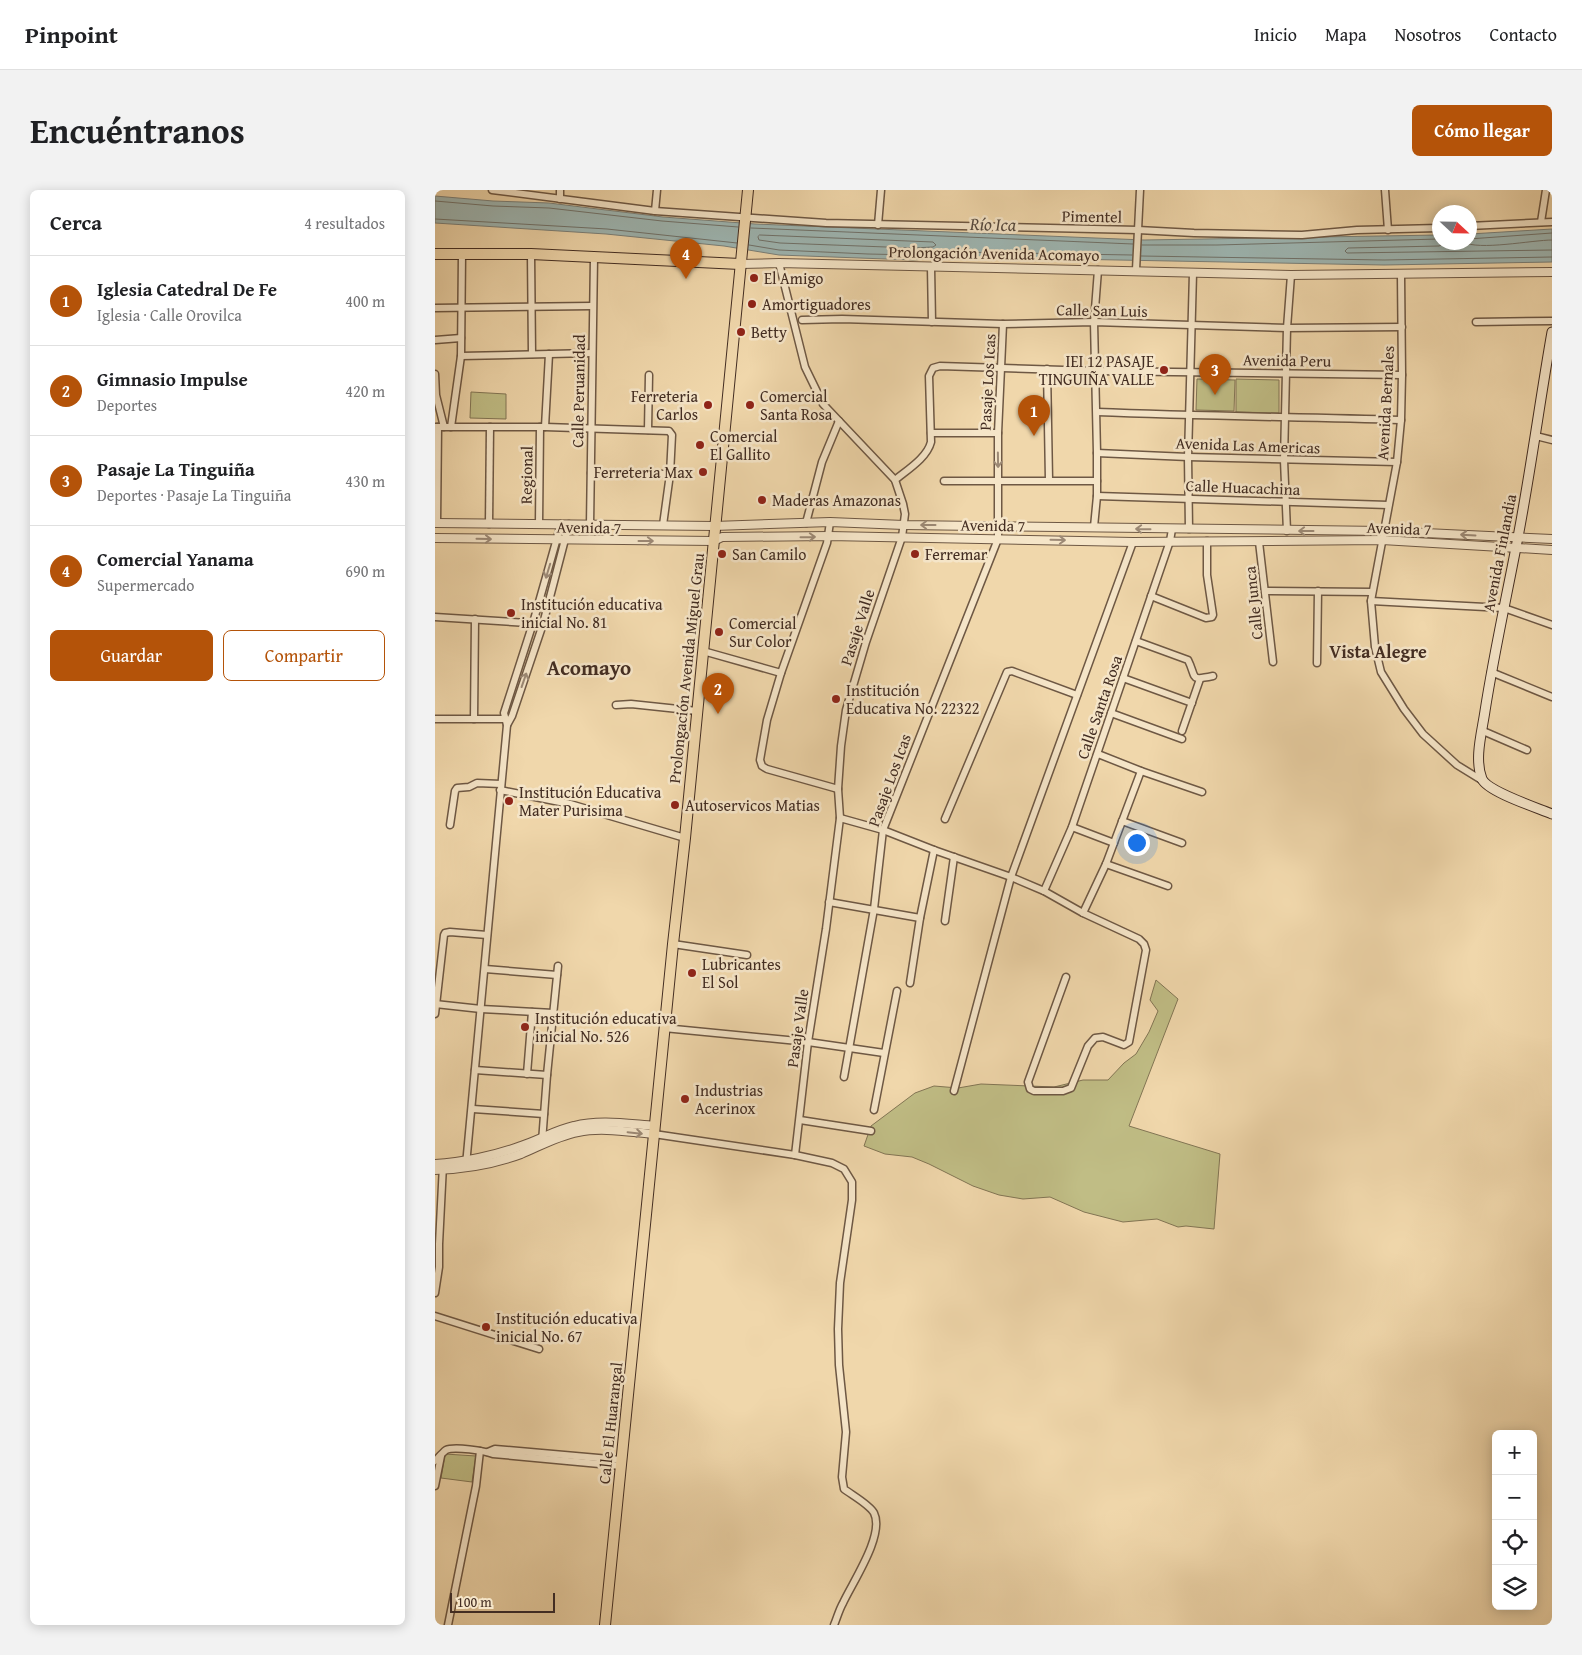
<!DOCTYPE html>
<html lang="es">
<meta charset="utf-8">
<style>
:root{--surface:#fff;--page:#f2f2f2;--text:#202124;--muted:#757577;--line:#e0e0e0;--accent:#b45309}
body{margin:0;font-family:"Gentium Book Plus",serif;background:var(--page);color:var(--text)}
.controls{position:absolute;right:15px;bottom:15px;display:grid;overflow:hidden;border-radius:8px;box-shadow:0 2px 12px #0003}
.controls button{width:45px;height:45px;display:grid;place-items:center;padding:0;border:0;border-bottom:1px solid var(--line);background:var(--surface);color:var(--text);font:25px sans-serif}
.compass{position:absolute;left:997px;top:15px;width:45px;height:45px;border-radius:50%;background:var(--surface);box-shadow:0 2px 12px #0003;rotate:112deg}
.scale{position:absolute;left:15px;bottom:12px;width:105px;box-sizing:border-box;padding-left:5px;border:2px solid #432d22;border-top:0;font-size:14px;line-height:18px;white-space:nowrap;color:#432d22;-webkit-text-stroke:4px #f5e5c8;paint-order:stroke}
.you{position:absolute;left:701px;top:652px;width:18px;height:18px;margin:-12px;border:4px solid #fff;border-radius:50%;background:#1a73e8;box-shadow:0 0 0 8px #1a73e833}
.badge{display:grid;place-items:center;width:32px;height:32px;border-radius:50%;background:var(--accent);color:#fff;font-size:16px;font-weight:700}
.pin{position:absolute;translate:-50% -41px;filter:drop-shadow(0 1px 2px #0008)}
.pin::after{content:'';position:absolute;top:26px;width:18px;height:15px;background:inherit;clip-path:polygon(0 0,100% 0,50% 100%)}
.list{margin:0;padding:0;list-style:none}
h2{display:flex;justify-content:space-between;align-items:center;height:65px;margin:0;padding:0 20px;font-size:21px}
h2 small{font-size:16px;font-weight:400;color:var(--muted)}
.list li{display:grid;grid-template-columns:32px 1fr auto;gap:15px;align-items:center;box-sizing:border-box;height:90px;padding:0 20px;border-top:1px solid var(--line)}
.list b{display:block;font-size:19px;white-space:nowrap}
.list p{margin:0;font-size:16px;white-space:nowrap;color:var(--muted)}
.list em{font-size:16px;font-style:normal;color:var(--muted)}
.actions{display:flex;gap:10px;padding:15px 20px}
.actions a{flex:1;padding:11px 0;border:1px solid var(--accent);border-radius:8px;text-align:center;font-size:18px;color:var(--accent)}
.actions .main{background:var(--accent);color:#fff}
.icon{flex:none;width:28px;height:28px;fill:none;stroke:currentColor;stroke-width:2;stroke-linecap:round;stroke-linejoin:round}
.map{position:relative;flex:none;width:1117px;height:1435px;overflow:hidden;border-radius:8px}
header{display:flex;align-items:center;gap:30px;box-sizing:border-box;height:70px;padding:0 25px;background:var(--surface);border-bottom:1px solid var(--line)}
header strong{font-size:24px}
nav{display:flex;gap:28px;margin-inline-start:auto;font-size:18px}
.intro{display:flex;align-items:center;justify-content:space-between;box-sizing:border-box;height:120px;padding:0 30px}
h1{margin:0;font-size:35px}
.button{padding:12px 22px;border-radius:8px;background:var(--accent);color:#fff;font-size:18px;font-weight:700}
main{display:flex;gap:30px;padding:0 30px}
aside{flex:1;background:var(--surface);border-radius:8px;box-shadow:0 2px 12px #0003}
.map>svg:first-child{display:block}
</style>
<header>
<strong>Pinpoint</strong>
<nav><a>Inicio</a><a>Mapa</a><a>Nosotros</a><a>Contacto</a></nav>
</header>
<div class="intro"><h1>Encuéntranos</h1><a class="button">Cómo llegar</a></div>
<main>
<aside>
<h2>Cerca<small>4 resultados</small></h2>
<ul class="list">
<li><span class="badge">1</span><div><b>Iglesia Catedral De Fe</b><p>Iglesia · Calle Orovilca</p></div><em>400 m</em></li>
<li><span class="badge">2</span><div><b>Gimnasio Impulse</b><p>Deportes</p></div><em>420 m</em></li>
<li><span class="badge">3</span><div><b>Pasaje La Tinguiña</b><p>Deportes · Pasaje La Tinguiña</p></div><em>430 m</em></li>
<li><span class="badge">4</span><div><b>Comercial Yanama</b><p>Supermercado</p></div><em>690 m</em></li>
</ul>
<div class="actions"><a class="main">Guardar</a><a>Compartir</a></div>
</aside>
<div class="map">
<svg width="1117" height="1435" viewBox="0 0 1117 1435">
<rect width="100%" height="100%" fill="#f0d7ab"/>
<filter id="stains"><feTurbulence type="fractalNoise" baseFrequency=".004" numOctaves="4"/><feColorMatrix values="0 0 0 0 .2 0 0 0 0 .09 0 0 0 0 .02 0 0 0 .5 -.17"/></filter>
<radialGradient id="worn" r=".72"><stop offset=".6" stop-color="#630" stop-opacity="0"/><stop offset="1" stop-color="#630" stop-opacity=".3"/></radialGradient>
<g fill="#c0bd85" stroke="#827554">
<path d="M762 189 800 190 799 221 761 220Z"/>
<path d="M801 189 844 190V223L801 222Z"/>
<path d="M36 202 71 204V229L35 228Z"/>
<path d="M721 790 743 809 694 936 785 964 779 1039 751 1036 743 1037 722 1029 688 1032 649 1022 615 1007 588 1009 564 1005 538 996 494 974 477 967 450 964 429 956 436 936 480 903 499 896 523 898 546 894 619 897 648 890H673L689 873 701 864 714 842 723 821 715 810Z"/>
<path d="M10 1264 41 1266 37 1292 6 1288Z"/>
</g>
<path fill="#9eb7b4" stroke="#7a807a" d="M0 6 58 11 114 13 228 27 320 34 709 50 1004 45V52H1034L1035 44 1117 39V72L949 75 523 67 478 70 344 65 289 56 171 44 0 33Z"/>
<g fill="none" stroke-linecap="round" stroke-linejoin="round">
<g stroke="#70726b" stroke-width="1">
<path d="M0 11 58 16 114 18 227 31 303 37"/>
<path d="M0 29 172 39 302 53"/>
<path d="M316 38 698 54"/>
<path d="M325 45 498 52 501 55 498 57 478 58 345 53 324 50 323 47Z"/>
<path d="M1034 49 1117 43"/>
<path d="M1012 52 1004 56 913 58 910 61 912 63 1117 60"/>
<path d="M1028 52C1044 61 1097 50 1117 50"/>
<path d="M314 55 344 60 433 64 478 65 523 62 697 65"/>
<path d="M707 55H782L1004 49"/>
<path d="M706 66 949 70 1117 67"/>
</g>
<defs>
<g id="minor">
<path d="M57 0 220 21 391 33 703 40 759 43 867 45 922 40 1004 38"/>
<path d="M125 0V9"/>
<path d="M950 0 953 40"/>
<path d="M220 21 222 0"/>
<path d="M1106 32 1111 0"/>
<path d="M443 35 446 0"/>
<path d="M1034 36 1117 32"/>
<path d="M96 64 97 164"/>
<path d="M344 73 370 177 388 214 460 290 468 314 470 324 467 347 431 452 411 520 406 556 403 599 405 628 391 739 373 852 360 965"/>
<path d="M496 77 497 132"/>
<path d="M701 80 705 0"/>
<path d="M966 85 967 185 966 230 962 272 936 411 940 457 946 482 969 519 988 544 1022 575 1048 591"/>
<path d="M0 118 157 116"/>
<path d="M367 130 407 129 568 134 659 132 852 138 967 137"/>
<path d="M1041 132 1117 131"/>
<path d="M0 150 26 148"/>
<path d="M26 166 157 163"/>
<path d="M612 179 614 290"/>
<path d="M0 184 1 205 9 237"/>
<path d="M662 222C763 226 865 227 966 230"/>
<path d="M0 237H110L234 241 237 245 235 284 228 335"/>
<path d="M16 237 26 166 27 64"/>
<path d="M110 237 114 164"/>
<path d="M213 240 214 185"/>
<path d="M496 243H563"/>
<path d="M1101 246 1117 250"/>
<path d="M662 263 753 267 962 272"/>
<path d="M156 283 235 284"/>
<path d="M460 290C472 280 492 268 496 252L494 186 498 178 505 176 660 181 967 185"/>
<path d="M509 291H662"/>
<path d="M662 306 953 315"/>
<path d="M395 332 392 353 346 483 332 530 325 570 327 576 332 579 403 599"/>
<path d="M2 333 3 237"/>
<path d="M371 333 387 272 404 231"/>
<path d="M54 334 55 237"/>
<path d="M104 334 105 237"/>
<path d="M155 335 159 67"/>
<path d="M659 337 662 306V263L659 132 663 80"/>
<path d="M754 339 753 267 758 83"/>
<path d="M852 341 849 270 852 138 856 85"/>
<path d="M824 352 838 472"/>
<path d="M831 401 937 402"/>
<path d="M716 406 771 428 777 427 778 425 772 385V351"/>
<path d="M936 411 1069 418 1117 435"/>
<path d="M0 427 108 434"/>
<path d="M701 451 753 470C762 488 754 491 778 486"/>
<path d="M268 461 346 483"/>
<path d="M882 473 883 401"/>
<path d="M1056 482 1117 507"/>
<path d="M688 488 757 513"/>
<path d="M181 515 196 514 262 521"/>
<path d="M676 523 747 549"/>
<path d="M0 529H70"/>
<path d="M39 529 40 429"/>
<path d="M72 535 77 526 108 434 134 334"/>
<path d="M747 541 765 489"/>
<path d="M1048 541 1092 560"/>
<path d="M663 564 706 581 767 602"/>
<path d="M65 600 135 614 250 648"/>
<path d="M405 628 448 640 499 660 576 687 609 701 648 723 704 749 709 754 711 760 694 852 689 855 668 847 660 848 653 856 636 898 628 901H599L595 899 593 892 631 787"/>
<path d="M510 629 572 482 577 481 642 505"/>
<path d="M687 631 747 653"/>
<path d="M15 635 20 601 22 598 34 597 42 593 66 594"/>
<path d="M637 637 679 653"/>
<path d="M671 674 733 696"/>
<path d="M609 701 637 637 735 351 737 339"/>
<path d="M394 712 485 728"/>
<path d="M648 723 671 674 706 581"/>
<path d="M510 731 519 667"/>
<path d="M238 754 312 765"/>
<path d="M50 779 122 785"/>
<path d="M475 793 485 728 499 660"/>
<path d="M0 814 46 819 118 823"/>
<path d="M0 824 9 745 10 743 15 742 52 745"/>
<path d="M229 838 373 852 449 863"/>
<path d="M40 880 112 885"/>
<path d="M92 884 97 822"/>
<path d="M409 887 439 719 448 640 563 349V243L568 134"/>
<path d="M519 901 576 687 698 352"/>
<path d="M38 919 109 924"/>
<path d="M439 920 462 801"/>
<path d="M365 930 436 941"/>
<path d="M219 944 360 965 397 973 409 979 417 992V1010L405 1093 403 1139 404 1175 411 1242 407 1287 409 1299C417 1305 435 1315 439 1323 450 1345 417 1393 408 1413 404 1420 402 1428 399 1435"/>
<path d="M107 952 112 885 123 776"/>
<path d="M31 975 72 535 69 523 98 433 126 334"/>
<path d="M0 1103 4 1077V1054L8 975"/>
<path d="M0 1126 104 1159"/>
<path d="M53 1262 60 1259 186 1270"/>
<path d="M0 1271C3 1268 7 1263 11 1260 19 1256 50 1261 58 1264L186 1276"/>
<path d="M0 1296 6 1266"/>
<path d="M13 1435 41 1296 45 1261"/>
</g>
<g id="tertiary">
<path d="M305 74 344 73 856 85 1117 82"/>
<path d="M0 333 279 336 395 332 469 335 948 341 1117 349"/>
<path d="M0 348 279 351 287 347 394 346 698 352 947 350 1117 360"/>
<path d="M0 974C26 973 62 965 86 956 104 950 121 940 139 936 165 929 193 934 220 936"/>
<path d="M0 980C29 979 59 974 86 964 105 956 122 946 143 942 167 937 194 942 219 944"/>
</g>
<path id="secondary" d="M1117 142C1105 210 1096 279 1083 347 1072 405 1059 463 1050 521 1047 542 1039 569 1047 589 1053 602 1103 618 1117 624"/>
<g id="primary">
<path d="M0 64H96L305 74"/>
<path d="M170 1435 238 754 250 648 313 0"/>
</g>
</defs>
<use href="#minor" stroke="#6e5844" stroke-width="9"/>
<use href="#tertiary" stroke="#6e5844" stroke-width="10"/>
<use href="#secondary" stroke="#432d22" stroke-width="11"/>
<use href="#primary" stroke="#432d22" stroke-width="12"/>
<use href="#minor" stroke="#f5e5c8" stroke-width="6"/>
<use href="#tertiary" stroke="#f5e5c8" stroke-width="8"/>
<use href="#secondary" stroke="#f5e5c8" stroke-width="9"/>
<use href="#primary" stroke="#f0d7ab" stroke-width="10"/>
</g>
<defs><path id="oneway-shaft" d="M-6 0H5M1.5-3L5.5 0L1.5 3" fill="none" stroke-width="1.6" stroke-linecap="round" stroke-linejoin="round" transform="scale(1.25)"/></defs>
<g stroke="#9c8975">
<use href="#oneway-shaft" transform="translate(563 270) rotate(89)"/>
<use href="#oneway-shaft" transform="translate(493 335) rotate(180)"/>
<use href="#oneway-shaft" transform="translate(708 339) rotate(-179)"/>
<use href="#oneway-shaft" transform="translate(871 341) rotate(-180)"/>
<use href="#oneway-shaft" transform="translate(1033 345) rotate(-177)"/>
<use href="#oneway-shaft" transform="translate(373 347) rotate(-1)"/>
<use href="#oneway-shaft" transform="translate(49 349) rotate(1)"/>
<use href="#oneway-shaft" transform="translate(623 350) rotate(1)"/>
<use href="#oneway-shaft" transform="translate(211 351)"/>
<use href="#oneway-shaft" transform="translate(113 381) rotate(107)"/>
<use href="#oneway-shaft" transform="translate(89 490) rotate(-71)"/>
<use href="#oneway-shaft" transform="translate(200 943) rotate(6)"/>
</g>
<g fill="#8f2418" stroke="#f5e5c8" stroke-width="2">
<circle cx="319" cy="88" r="5"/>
<circle cx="317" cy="114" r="5"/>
<circle cx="306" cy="142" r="5"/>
<circle cx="729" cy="180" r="5"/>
<circle cx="273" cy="215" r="5"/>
<circle cx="315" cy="215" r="5"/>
<circle cx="265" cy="255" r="5"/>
<circle cx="268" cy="282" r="5"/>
<circle cx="327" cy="310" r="5"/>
<circle cx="287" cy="364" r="5"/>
<circle cx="480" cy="364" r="5"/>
<circle cx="76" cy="423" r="5"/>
<circle cx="284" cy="442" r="5"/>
<circle cx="401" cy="509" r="5"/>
<circle cx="74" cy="611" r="5"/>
<circle cx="240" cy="615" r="5"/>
<circle cx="257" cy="783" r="5"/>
<circle cx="90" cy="837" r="5"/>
<circle cx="250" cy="909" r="5"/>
<circle cx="51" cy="1137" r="5"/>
</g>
<g text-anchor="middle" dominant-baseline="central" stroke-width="5" stroke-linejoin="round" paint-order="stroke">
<g font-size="16" fill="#432d22" stroke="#f5e5c8">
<text transform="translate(657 26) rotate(1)">Pimentel</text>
<text transform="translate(559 63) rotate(1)">Prolongación Avenida Acomayo</text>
<text transform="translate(667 120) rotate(1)">Calle San Luis</text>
<text transform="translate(852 170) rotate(1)">Avenida Peru</text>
<text transform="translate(552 192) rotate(-87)">Pasaje Los Icas</text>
<text transform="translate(143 201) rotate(-89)">Calle Peruanidad</text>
<text transform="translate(950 213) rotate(-87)">Avenida Bernales</text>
<text transform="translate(813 255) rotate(2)">Avenida Las Americas</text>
<text transform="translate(91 285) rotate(-89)">Regional</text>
<text transform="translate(808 297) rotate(2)">Calle Huacachina</text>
<text transform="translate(558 335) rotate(1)">Avenida 7</text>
<text transform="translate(154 337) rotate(1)">Avenida 7</text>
<text transform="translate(964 338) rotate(2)">Avenida 7</text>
<text transform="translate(1064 363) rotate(-79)">Avenida Finlandia</text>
<text transform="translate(818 413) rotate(-96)">Calle Junca</text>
<text transform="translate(422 437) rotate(-72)">Pasaje Valle</text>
<text transform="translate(251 478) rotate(-84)">Prolongación Avenida Miguel Grau</text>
<text transform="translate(664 517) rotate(-71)">Calle Santa Rosa</text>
<text transform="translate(454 590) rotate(-70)">Pasaje Los Icas</text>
<text transform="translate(362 838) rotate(-82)">Pasaje Valle</text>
<text transform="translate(175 1233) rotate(-84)">Calle El Huarangal</text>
</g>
<g font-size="16" fill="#432d22" stroke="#f5e5c8" text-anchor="start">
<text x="329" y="88">El Amigo</text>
<text x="327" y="114">Amortiguadores</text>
<text x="316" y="142">Betty</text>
<text x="719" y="171" text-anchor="end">IEI 12 PASAJE<tspan x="719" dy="18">TINGUIÑA VALLE</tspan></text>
<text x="263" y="206" text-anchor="end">Ferreteria<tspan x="263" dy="18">Carlos</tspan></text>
<text x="325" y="206">Comercial<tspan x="325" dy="18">Santa Rosa</tspan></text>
<text x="275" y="246">Comercial<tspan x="275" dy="18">El Gallito</tspan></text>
<text x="258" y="282" text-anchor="end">Ferreteria Max</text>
<text x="337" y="310">Maderas Amazonas</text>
<text x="297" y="364">San Camilo</text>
<text x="490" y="364">Ferremar</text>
<text x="86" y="414">Institución educativa<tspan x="86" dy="18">inicial No. 81</tspan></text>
<text x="294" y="433">Comercial<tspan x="294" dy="18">Sur Color</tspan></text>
<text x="411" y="500">Institución<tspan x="411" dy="18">Educativa No. 22322</tspan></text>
<text x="84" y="602">Institución Educativa<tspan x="84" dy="18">Mater Purisima</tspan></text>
<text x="250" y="615">Autoservicos Matias</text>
<text x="267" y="774">Lubricantes<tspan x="267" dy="18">El Sol</tspan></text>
<text x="100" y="828">Institución educativa<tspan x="100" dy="18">inicial No. 526</tspan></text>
<text x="260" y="900">Industrias<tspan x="260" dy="18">Acerinox</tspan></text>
<text x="61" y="1128">Institución educativa<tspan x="61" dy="18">inicial No. 67</tspan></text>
</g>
<g font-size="18" font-style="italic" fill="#55493f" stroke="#f5e5c8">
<text transform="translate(558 34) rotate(1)">Río Ica</text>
</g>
<g font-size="18" font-weight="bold" fill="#432d22" stroke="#f5e5c8">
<text x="943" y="461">Vista Alegre</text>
</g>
<g font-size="21" font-weight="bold" fill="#432d22" stroke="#f5e5c8">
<text x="154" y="477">Acomayo</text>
</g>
</g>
<rect width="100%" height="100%" filter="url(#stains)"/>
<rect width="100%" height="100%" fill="url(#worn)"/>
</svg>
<div class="controls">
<button>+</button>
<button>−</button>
<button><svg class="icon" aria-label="locate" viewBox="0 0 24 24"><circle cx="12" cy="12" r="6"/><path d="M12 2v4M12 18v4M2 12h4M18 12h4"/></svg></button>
<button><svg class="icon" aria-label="layers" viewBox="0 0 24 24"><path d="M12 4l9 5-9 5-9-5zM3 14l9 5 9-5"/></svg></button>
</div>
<svg class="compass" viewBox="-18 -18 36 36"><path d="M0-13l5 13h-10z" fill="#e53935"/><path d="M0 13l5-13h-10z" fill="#757577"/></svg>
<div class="scale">100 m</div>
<div class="you"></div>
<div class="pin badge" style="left:599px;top:246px">1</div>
<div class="pin badge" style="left:283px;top:524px">2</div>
<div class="pin badge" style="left:780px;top:205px">3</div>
<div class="pin badge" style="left:251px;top:89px">4</div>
</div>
</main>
